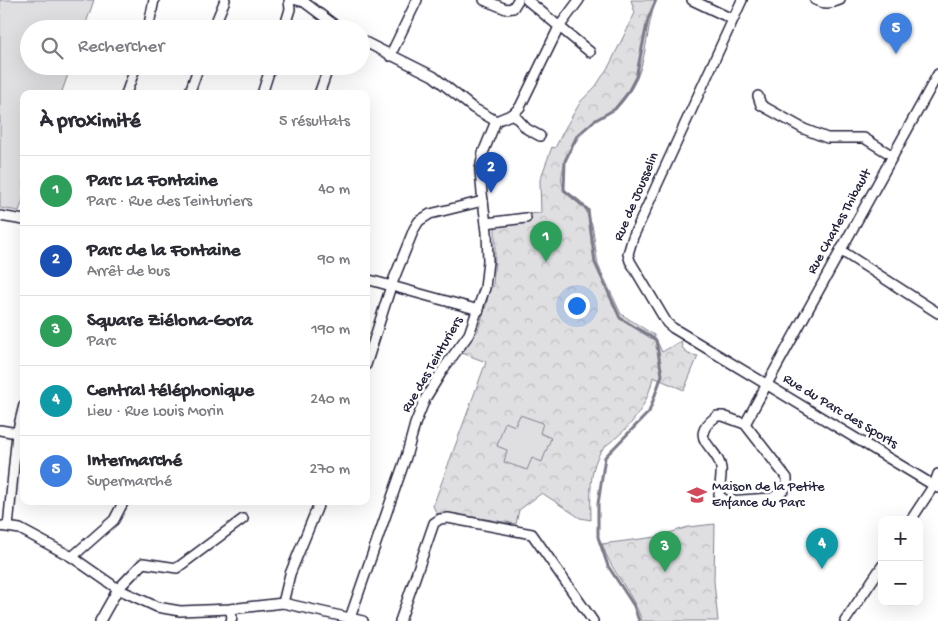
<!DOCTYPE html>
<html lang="fr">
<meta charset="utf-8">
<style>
:root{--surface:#fff;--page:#f7f7f7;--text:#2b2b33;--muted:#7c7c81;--line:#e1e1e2;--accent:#d1495b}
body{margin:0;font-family:"Gochi Hand",sans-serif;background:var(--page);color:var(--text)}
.controls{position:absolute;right:15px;bottom:15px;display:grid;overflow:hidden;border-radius:10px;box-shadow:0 5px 20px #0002}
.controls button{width:45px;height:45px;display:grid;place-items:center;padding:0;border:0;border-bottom:1px solid var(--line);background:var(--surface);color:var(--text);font:25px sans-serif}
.you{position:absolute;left:576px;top:305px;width:18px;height:18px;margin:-12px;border:4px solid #fff;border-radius:50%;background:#1a73e8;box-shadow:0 0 0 8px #1a73e833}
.badge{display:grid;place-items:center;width:32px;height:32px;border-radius:50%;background:var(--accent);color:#fff;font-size:16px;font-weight:700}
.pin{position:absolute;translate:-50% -41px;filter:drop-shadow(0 1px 2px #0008)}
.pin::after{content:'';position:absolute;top:26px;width:18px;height:15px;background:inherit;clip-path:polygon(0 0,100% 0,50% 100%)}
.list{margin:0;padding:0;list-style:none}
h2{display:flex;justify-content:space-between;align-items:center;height:65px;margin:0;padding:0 20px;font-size:21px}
h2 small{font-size:16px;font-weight:400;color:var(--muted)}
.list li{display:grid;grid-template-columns:32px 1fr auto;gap:15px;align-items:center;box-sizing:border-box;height:70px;padding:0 20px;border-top:1px solid var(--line)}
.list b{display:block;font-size:19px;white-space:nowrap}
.list p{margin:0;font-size:16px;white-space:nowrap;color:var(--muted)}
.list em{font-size:16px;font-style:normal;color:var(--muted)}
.icon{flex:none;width:28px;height:28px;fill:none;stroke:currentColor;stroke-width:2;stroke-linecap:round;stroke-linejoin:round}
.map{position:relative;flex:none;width:938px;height:621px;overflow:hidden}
.search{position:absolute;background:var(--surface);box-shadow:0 5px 20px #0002;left:20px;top:20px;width:350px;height:55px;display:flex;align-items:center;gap:12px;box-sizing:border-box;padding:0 18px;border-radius:28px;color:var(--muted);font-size:19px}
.panel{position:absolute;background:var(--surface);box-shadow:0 5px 20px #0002;left:20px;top:90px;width:350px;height:415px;border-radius:10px}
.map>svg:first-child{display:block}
</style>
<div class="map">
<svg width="938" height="621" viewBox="0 0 938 621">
<defs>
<pattern id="park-crowns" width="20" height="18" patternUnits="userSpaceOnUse" patternTransform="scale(1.25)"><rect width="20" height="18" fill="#dfdfe2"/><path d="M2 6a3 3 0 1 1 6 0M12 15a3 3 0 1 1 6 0" fill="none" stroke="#bfbfc3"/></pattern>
</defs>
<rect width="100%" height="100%" fill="#fff"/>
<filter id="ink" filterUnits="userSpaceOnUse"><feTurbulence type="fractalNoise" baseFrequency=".02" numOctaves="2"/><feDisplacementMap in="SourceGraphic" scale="10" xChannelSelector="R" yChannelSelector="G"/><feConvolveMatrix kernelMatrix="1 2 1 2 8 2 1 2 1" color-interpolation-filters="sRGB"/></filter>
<g filter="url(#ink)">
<g fill="url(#park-crowns)" stroke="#80808e">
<path d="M631 0H656C647 24 647 56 637 78 632 88 626 99 618 107 610 113 600 117 592 123 578 134 556 169 563 186 567 194 578 197 583 204 588 210 586 218 592 224L598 265 621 314 654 335 662 352 681 341 682 347 688 354 698 356 684 390 653 377C649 400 636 421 618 436 613 441 605 445 601 451 588 471 591 498 591 520L580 518 542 493 519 510 516 524 449 513 437 514 433 506 486 362 462 353 478 330 487 302 489 287H493L495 255V224L504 222 505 225 528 223V214L541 213 540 180 552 147 555 148 564 130 581 101 596 86 610 64 635 13Z"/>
<path d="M715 524 714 581 718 621H642C633 593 611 572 602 544L656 537 688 527Z"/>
</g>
<g fill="#dfdfe2" stroke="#80808e">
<path d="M0 0H94L84 29H29V66H71L61 94H24V197L19 211 0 208Z"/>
<path d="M520 415 543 423 540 433 551 438 542 462 532 458 527 470 504 462 507 450 497 446 505 422 515 426Z"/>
</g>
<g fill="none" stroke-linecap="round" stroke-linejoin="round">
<path stroke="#7a7a88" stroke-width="3" d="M639 621 634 606 608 566 598 537V504L605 457 649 412 662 375 656 340 620 318 595 263 588 210 564 190 565 161 577 136 594 121 615 109 627 94 636 77 648 19 656 0"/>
<defs>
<g id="minor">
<path d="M296 0 304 2 340 29"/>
<path d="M484 0 506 9 513 8 518 0"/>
<path d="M527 0 590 52"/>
<path d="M692 0 732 19"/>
<path d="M742 0 633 237 628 254 630 261 667 323 673 328 938 488"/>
<path d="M815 0C823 4 831 4 840 0"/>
<path d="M148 29 154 0"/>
<path d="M213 29 225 0"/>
<path d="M284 29 290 9 289 1"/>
<path d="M361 40 433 76 473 108 496 121"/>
<path d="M390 56 417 0"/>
<path d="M126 94 136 66"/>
<path d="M189 94 199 66"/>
<path d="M262 94 271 66"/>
<path d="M319 94 329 66"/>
<path d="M758 96 761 105 804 129 827 138H864L893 156"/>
<path d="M513 114 527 129 540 136"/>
<path d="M496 121 513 114 520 107 559 27 579 0"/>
<path d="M0 216 24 220"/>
<path d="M486 223 526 218"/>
<path d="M840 250 938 313"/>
<path d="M366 279 479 310"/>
<path d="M366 365 391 286 414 229 419 221 430 214 483 201"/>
<path d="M717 416H723L745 424 787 478V485L784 490 772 498 727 501 719 496C719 487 722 477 721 468 718 446 685 439 717 416Z"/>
<path d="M745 424 938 74"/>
<path d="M0 430 17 433"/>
<path d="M911 520 934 485 938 474"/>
<path d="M0 526 20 529 72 557 118 589 157 607 180 611 230 609 283 603 363 621"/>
<path d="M8 527 17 433 24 405"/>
<path d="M72 557 114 520 124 501"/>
<path d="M283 603 290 574 320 501"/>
<path d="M230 609 232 617 231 621"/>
<path d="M350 618 406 457 415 424 425 399 444 368 469 334 485 288 488 261 487 232 482 193 480 170 483 153 496 121"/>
<path d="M100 621 118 589 143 563 177 568 243 519"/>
<path d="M400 621 434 523 440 519 448 518 532 534 593 621"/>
<path d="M845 621 882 566"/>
</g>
</defs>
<use href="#minor" stroke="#22223b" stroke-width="12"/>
<use href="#minor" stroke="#fff" stroke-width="9"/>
</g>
</g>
<defs>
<symbol id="school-bare" viewBox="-9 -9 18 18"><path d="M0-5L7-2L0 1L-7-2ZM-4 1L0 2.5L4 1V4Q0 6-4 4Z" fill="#d1495b" stroke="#fff" stroke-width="2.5" paint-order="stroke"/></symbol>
</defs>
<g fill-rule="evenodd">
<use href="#school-bare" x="683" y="481" width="28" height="28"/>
</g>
<g text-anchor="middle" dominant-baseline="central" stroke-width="5" stroke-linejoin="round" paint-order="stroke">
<g font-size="14" fill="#22223b" stroke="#fff">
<text transform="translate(637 197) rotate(-67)">Rue de Jousselin</text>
<text transform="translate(840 222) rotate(-61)">Rue Charles Thibault</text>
<text transform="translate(433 365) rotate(-60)">Rue des Teinturiers</text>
<text transform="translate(840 412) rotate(31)">Rue du Parc des Sports</text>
</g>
<g font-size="14" fill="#22223b" stroke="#fff" text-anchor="start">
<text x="712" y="487">Maison de la Petite<tspan x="712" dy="16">Enfance du Parc</tspan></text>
</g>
</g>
</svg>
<div class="controls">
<button>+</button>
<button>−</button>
</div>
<div class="you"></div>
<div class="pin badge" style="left:546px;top:262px;background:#2e9e5b">1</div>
<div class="pin badge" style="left:491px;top:193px;background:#1a4fb4">2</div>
<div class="pin badge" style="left:665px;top:572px;background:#2e9e5b">3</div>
<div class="pin badge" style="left:822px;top:569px;background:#0f9aa8">4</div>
<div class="pin badge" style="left:896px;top:54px;background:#3f7fe0">5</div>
<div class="search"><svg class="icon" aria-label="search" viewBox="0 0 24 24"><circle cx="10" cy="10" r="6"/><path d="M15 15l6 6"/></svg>Rechercher</div>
<section class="panel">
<h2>À proximité<small>5 résultats</small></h2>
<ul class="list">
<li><span class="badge" style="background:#2e9e5b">1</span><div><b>Parc La Fontaine</b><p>Parc · Rue des Teinturiers</p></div><em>40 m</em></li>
<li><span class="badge" style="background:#1a4fb4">2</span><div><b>Parc de la Fontaine</b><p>Arrêt de bus</p></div><em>90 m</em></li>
<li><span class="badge" style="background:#2e9e5b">3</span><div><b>Square Ziélona-Gora</b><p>Parc</p></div><em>190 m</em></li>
<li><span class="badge" style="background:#0f9aa8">4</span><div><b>Central téléphonique</b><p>Lieu · Rue Louis Morin</p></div><em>240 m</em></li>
<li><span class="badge" style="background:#3f7fe0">5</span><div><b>Intermarché</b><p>Supermarché</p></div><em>270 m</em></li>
</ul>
</section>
</div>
